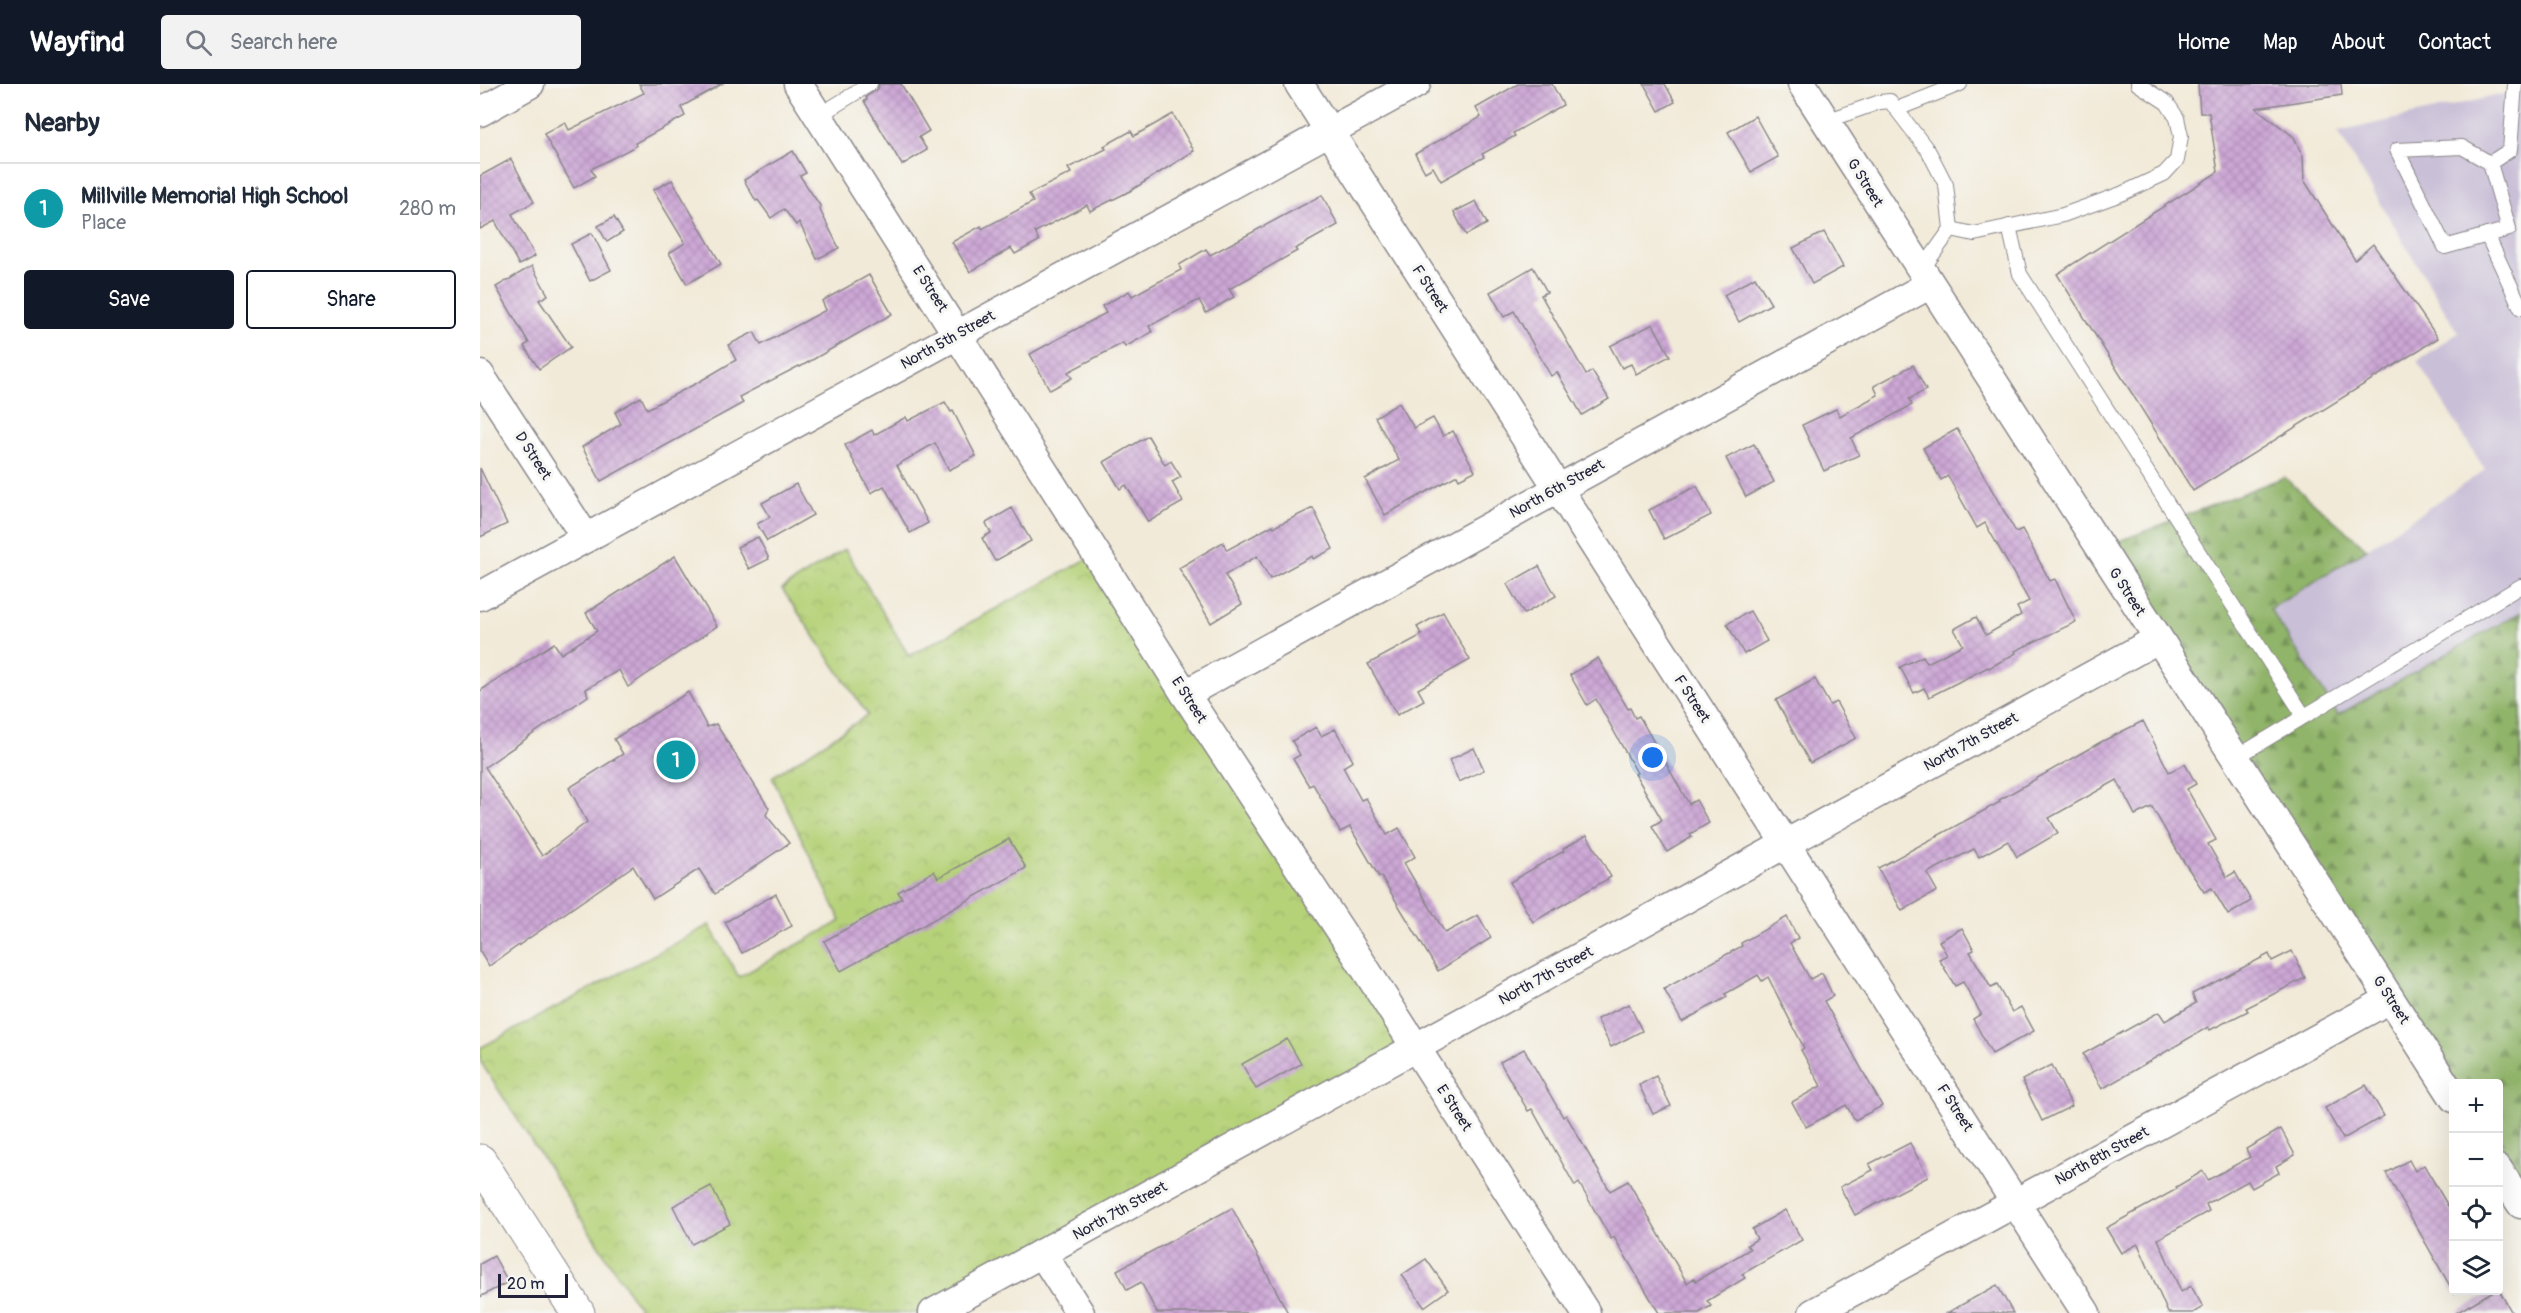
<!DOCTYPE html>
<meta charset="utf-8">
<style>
:root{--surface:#fff;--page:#f2f2f3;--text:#1f2937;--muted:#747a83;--line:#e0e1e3;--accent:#111827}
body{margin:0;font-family:Pangolin,sans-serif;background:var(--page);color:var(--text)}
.controls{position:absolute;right:18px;bottom:18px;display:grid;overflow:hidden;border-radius:6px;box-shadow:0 6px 24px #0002}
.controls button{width:54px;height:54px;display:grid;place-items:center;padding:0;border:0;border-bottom:2px solid var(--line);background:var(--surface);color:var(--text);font:30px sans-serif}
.scale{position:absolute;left:18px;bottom:15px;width:70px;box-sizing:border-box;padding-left:6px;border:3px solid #22223b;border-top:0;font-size:16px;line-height:21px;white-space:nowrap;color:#22223b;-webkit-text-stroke:4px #f6f6f2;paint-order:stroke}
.you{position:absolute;left:1173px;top:674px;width:21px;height:21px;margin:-15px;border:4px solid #fff;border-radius:50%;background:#1a73e8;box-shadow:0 0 0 9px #1a73e833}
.badge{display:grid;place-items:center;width:39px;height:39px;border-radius:50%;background:var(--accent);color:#fff;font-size:20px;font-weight:700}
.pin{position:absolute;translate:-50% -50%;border:3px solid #fff;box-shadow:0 2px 6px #0006}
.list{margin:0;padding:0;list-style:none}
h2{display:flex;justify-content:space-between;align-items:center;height:78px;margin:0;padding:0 24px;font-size:26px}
h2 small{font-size:20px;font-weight:400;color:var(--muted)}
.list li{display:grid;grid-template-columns:39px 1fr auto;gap:18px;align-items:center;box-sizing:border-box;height:90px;padding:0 24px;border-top:2px solid var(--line)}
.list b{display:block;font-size:22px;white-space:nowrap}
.list p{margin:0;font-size:20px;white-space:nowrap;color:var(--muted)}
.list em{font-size:20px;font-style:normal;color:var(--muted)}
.actions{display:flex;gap:12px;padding:18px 24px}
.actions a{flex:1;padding:14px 0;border:2px solid var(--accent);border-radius:6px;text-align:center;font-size:21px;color:var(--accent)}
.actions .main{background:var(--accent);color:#fff}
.icon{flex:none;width:33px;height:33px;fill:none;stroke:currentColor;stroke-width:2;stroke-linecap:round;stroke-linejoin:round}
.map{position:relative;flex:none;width:2041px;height:1229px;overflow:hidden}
header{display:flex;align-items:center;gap:36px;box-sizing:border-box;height:84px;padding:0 30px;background:var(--accent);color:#fff}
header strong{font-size:28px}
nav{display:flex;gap:33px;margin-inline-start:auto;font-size:21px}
.search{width:420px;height:54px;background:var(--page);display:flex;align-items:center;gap:15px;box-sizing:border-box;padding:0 21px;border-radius:6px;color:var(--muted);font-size:22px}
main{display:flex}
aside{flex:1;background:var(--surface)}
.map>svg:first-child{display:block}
</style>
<header>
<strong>Wayfind</strong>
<div class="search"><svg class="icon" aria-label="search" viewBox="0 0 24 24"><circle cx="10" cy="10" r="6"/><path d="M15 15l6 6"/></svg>Search here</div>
<nav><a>Home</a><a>Map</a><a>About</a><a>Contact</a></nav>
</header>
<main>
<aside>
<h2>Nearby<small></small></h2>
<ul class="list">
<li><span class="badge" style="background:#0f9aa8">1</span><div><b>Millville Memorial High School</b><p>Place</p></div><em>280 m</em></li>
</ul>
<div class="actions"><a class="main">Save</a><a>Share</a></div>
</aside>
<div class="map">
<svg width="2041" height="1229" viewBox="0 0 2041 1229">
<defs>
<pattern id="forest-firs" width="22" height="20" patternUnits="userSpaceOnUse" patternTransform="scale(1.5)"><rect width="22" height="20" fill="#90b469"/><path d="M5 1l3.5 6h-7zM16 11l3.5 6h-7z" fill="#759258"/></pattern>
<pattern id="park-crowns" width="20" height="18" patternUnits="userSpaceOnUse" patternTransform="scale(1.5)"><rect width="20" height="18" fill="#b6d279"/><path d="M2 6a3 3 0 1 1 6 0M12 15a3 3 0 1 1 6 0" fill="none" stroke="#9cb46a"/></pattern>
<pattern id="building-cross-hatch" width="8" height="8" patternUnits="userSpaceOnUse" patternTransform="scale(1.5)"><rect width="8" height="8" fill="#cca7d5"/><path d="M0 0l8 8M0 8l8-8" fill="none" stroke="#af8fb8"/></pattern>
</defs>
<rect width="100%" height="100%" fill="#f6f6f2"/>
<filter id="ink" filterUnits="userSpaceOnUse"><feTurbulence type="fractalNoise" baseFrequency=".0167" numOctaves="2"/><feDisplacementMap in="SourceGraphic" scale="12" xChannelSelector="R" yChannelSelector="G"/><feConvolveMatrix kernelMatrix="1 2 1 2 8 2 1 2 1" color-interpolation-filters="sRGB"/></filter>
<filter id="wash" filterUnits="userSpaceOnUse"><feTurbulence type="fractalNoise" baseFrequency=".008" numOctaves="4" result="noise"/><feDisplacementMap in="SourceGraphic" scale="24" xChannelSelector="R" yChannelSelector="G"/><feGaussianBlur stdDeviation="1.35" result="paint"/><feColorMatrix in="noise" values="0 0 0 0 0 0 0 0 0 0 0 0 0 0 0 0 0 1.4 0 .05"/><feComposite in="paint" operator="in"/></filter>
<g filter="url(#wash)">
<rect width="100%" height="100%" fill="#f2ead8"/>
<path fill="#c9bfd7" d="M2041 6V528L1858 631 1790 525 1887 465 2005 386 1937 277 1978 249 1858 48Z"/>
<path fill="url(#forest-firs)" stroke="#596b52" stroke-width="1.5" d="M1804 393 1887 465 1790 525 1858 631 2041 528V1122L2019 1087 2018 1000H1974L1619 465Z"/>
<path fill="url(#park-crowns)" stroke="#6c7a5a" stroke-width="1.5" d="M365 465 429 572 609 474 930 966 456 1229H162L0 977V964L229 841 259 893 361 837 292 693 388 631 302 505Z"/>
<g id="blocks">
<g fill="url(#building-cross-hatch)">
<path d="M159 0H242L201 23 205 32 155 59 156 62 111 85 115 92 94 104 64 50 85 38 89 46 164 9Z"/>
<path d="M399 0H421L449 47 439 53 447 66 422 81 384 17 387 16 386 13 398 5Z"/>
<path d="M1038 0H1072L1083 21 1033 49 1035 52 1002 70 1004 73 961 97 953 83 945 88 935 70 1001 33 996 24Z"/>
<path d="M1164 0H1185L1195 18 1179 27Z"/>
<path d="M1718 0H1861L1862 11 1776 24 1814 53 1823 73 1824 96 1875 176 1893 160 1958 254 1713 407 1577 190 1738 88 1729 29H1720Z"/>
<path d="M693 30 714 67 650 107 610 127 607 121 555 148 559 157 535 170 531 164 490 188 472 158 501 142 502 145 553 118 549 110 591 89 588 84 626 65 624 62 651 47 654 52Z"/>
<path d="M1275 32 1298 73 1271 88 1248 48Z"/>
<path d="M313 67 326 89 320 92 341 123 339 124 359 164 337 175 319 138 316 141 304 125 291 134 278 116 276 117 264 96Z"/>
<path d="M31 75 54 118 32 130 55 172 39 181 15 137 0 145V92Z"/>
<path d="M192 96 241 180 207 200 189 169 205 159 173 106Z"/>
<path d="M842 111 858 141 815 165 817 167 749 205 754 213 726 229 719 216 669 242 672 248 645 263 643 259 588 288 592 294 570 306 550 270 626 229 622 222 649 207 652 212 701 186 699 181 726 165 730 171Z"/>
<path d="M996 117 1007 140 986 151 974 128Z"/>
<path d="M134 133 143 148 127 158 118 142Z"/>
<path d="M1344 148 1363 183 1332 200 1313 164Z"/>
<path d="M112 149 131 186 110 197 91 160Z"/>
<path d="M52 182 68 211 59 216 91 263 59 285 44 262 49 259 16 203Z"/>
<path d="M1053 183 1067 208 1061 211 1106 291 1112 287 1129 315 1102 331 1077 288 1071 292 1034 227 1024 233 1010 208Z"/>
<path d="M389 191 412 230 320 283 319 282 259 313 263 319 121 397 102 363 141 340 135 328 161 313 167 325 217 299 256 276 248 261 274 248 281 261 346 226 342 217Z"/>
<path d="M1275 193 1291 220 1259 238 1244 211Z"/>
<path d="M1173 240 1190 272 1156 290 1151 280 1142 284 1130 262Z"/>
<path d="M1433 281 1446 306 1429 315 1432 321 1371 354 1379 371 1344 387 1322 341 1356 325 1360 332 1398 311 1394 302Z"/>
<path d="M465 318 471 328 473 327 496 372 469 386 455 359 417 381 448 439 430 449 404 402 391 409 365 361 392 346 394 351 426 333 428 337Z"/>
<path d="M919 319 934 344 953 334 963 352 973 347 995 387 979 395 977 391 905 431 885 395 919 376 895 333Z"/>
<path d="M1477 345 1536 448 1542 445 1570 497 1575 495 1596 538 1535 567 1536 569 1509 584 1508 583 1449 613 1444 604 1434 609 1420 583 1443 572 1447 579 1483 561 1474 545 1496 533 1506 551 1541 531 1537 523 1549 517 1505 439 1497 444 1468 392 1461 396 1443 364Z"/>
<path d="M668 352 685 381 691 377 701 393 692 398 703 418 668 438 646 401 640 405 624 378Z"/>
<path d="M1274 360 1294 398 1266 413 1246 374Z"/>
<path d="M0 384 27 440 0 453Z"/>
<path d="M316 400 333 431 287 457 277 440 290 433 282 419Z"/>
<path d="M1217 402 1231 431 1184 455 1169 426Z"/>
<path d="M532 424 551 457 515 477 502 454 511 449 506 439Z"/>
<path d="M833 424 853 465 833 475 832 472 790 495 777 472 745 491 762 520 731 539 699 484 743 458 747 466 793 441 794 443Z"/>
<path d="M278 453 289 475 269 485 257 463Z"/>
<path d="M195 472 237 542 148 603 139 586 106 605 108 612 5 683 62 772 107 738 89 704 143 670 134 655 208 608 227 643 236 640 289 724 286 731 309 759 235 810 219 785 173 815 153 782 9 882 0 867V607L74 559 81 570 117 547 106 529Z"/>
<path d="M1059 482 1076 512 1044 530 1027 500Z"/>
<path d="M1270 527 1287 557 1264 570 1247 540Z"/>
<path d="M963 528 990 576 938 605 944 616 917 631 888 580 942 551 937 543Z"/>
<path d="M1118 574 1148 625 1150 624 1155 634 1159 632 1209 720 1216 716 1229 739 1210 750 1212 753 1187 768 1172 742 1182 736 1155 690 1157 689 1116 615 1107 621 1090 591Z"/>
<path d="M1335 595 1350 621 1356 618 1376 654 1330 679 1296 616Z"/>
<path d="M1663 637 1689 688 1705 680 1716 700 1707 705 1736 756 1728 760 1747 793 1755 788 1771 817 1748 831 1732 804 1724 808 1702 775 1672 723 1655 731 1637 696 1569 734 1578 749 1537 773 1528 757 1499 773 1494 765 1447 789 1457 807 1422 827 1398 784 1520 718 1519 716 1619 659Z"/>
<path d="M836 643 841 652 855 645 873 677 863 683 881 716 886 714 907 751 919 744 935 773 924 779 965 849 998 831 1011 854 958 887 901 792 899 793 870 743 860 748 833 700 829 702 813 675 820 671 812 657Z"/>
<path d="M994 664 1004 686 979 698 969 676Z"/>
<path d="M1107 751 1131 793 1053 838 1030 798 1084 767 1083 765Z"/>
<path d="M529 755 546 784 361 887 344 857 422 814 418 808 454 787 458 794Z"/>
<path d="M296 810 312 842 262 869 245 838Z"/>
<path d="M1307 833 1318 854 1310 859 1330 895 1342 889 1353 912 1344 917 1402 1022 1375 1036 1366 1021 1326 1043 1312 1018 1341 1002 1321 966 1324 964 1288 893 1282 897 1278 891 1245 910 1247 913 1202 938 1184 905 1262 862 1261 859Z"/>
<path d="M1482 844 1494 866 1490 868 1511 904 1517 901 1532 928 1541 923 1554 947 1512 970 1493 935 1501 930 1483 898 1475 902 1459 875 1467 871 1459 857Z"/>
<path d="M1812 867 1825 894 1766 924 1768 927 1730 946 1728 943 1622 1005 1603 970 1679 928 1685 937 1716 919 1712 910 1789 870 1792 877Z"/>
<path d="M1149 920 1162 947 1131 963 1117 935Z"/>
<path d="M807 955 821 980 776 1005 762 980Z"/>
<path d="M1044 965 1083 1033 1086 1031 1130 1107 1148 1097 1207 1199 1214 1194 1216 1197 1270 1165 1267 1161 1277 1155 1272 1145 1305 1126 1322 1156 1262 1190 1265 1194 1227 1217 1231 1222 1219 1229H1179L1134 1153 1131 1155 1099 1099 1095 1102 1052 1025 1048 1027 1020 978Z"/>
<path d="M1572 981 1592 1022 1562 1037 1542 996Z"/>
<path d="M1176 992 1191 1022 1173 1030 1159 1001Z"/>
<path d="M1886 1001 1904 1032 1863 1055 1845 1024Z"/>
<path d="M1801 1045 1815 1071 1796 1082 1799 1089 1772 1104 1768 1097 1726 1120 1729 1127 1678 1155 1701 1208 1711 1202 1723 1223 1713 1229H1688L1658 1160 1641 1169 1626 1144 1697 1105 1696 1103 1723 1087 1728 1096 1770 1073 1766 1065Z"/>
<path d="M1430 1059 1448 1093 1375 1131 1360 1103 1393 1086 1389 1080Z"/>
<path d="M1929 1076 1935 1087 1944 1081 1974 1132V1209L1906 1089Z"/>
<path d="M231 1102 250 1140 212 1160 193 1122Z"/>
<path d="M752 1124 808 1229H677L661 1198 647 1206 637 1186Z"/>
<path d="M14 1172 28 1198 0 1213V1180Z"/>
<path d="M946 1175 968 1206 944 1223 922 1191Z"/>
<path d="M1517 1201 1533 1229H1467Z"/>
<path d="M2015 1206H2019L2032 1229H1976Z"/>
</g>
</g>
</g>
<g filter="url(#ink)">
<use href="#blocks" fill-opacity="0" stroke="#8a868a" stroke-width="1.5"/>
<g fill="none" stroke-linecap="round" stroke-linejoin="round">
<defs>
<g id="service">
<path d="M1417 25 1480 0"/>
<path d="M338 32 390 0"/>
<path d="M1346 37 1400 18 1410 17 1449 68 1466 101 1471 145 1441 187"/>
<path d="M1982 63 2010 79 2029 145 1965 163 1917 66Z"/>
<path d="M2010 79 2030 66 2035 0"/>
<path d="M1529 142 1540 190 1824 632"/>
<path d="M1471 145 1494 150 1583 131 1641 110 1684 90 1697 76 1701 52 1697 34 1687 19 1658 0"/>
<path d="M2007 151 2041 224"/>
<path d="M1755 674 2041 502"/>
</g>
<g id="minor">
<path d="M318 0 705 610 879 875 1106 1229"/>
<path d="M819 0 1606 1229"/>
<path d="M1322 0 1974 1014"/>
<path d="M0 28 50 0"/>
<path d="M0 291 106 454"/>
<path d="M0 512 936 0"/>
<path d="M705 610 1449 201"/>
<path d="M2018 1085 2041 1120"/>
<path d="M562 1169 600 1229"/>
<path d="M453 1229 1678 555"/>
<path d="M1333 1229 1910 915"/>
</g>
<path id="primary" d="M0 1077 98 1229"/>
</defs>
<use href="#service" stroke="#8a868a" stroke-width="16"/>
<use href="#minor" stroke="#8a868a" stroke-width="31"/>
<use href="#primary" stroke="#8a868a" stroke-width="35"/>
<use href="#service" stroke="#fff" stroke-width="14"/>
<use href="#minor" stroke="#fff" stroke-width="28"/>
<use href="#primary" stroke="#fff" stroke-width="33"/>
</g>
</g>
<g text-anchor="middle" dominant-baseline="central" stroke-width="6" stroke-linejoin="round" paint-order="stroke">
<g font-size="15" fill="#22223b" stroke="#f6f6f2">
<text transform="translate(1385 99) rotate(58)">G Street</text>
<text transform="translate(450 205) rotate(57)">E Street</text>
<text transform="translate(950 205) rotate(57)">F Street</text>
<text transform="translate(468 256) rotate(-29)">North 5th Street</text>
<text transform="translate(53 372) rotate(57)">D Street</text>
<text transform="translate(1077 405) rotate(-29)">North 6th Street</text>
<text transform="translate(1647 508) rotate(57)">G Street</text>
<text transform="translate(1212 615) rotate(57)">F Street</text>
<text transform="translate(709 616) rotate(57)">E Street</text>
<text transform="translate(1491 658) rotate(-29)">North 7th Street</text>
<text transform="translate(1066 892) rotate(-29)">North 7th Street</text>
<text transform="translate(1911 916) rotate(57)">G Street</text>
<text transform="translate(974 1024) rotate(57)">E Street</text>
<text transform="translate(1475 1024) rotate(57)">F Street</text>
<text transform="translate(1622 1072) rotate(-29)">North 8th Street</text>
<text transform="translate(640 1127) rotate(-29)">North 7th Street</text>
</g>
</g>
</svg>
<div class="controls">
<button>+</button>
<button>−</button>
<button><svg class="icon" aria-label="locate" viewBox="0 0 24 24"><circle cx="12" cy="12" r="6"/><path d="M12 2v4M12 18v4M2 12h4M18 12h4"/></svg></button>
<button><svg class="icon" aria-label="layers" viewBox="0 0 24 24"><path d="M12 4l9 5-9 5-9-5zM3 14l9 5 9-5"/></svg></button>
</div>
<div class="scale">20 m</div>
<div class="you"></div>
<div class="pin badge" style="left:196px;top:676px;background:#0f9aa8">1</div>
</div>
</main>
